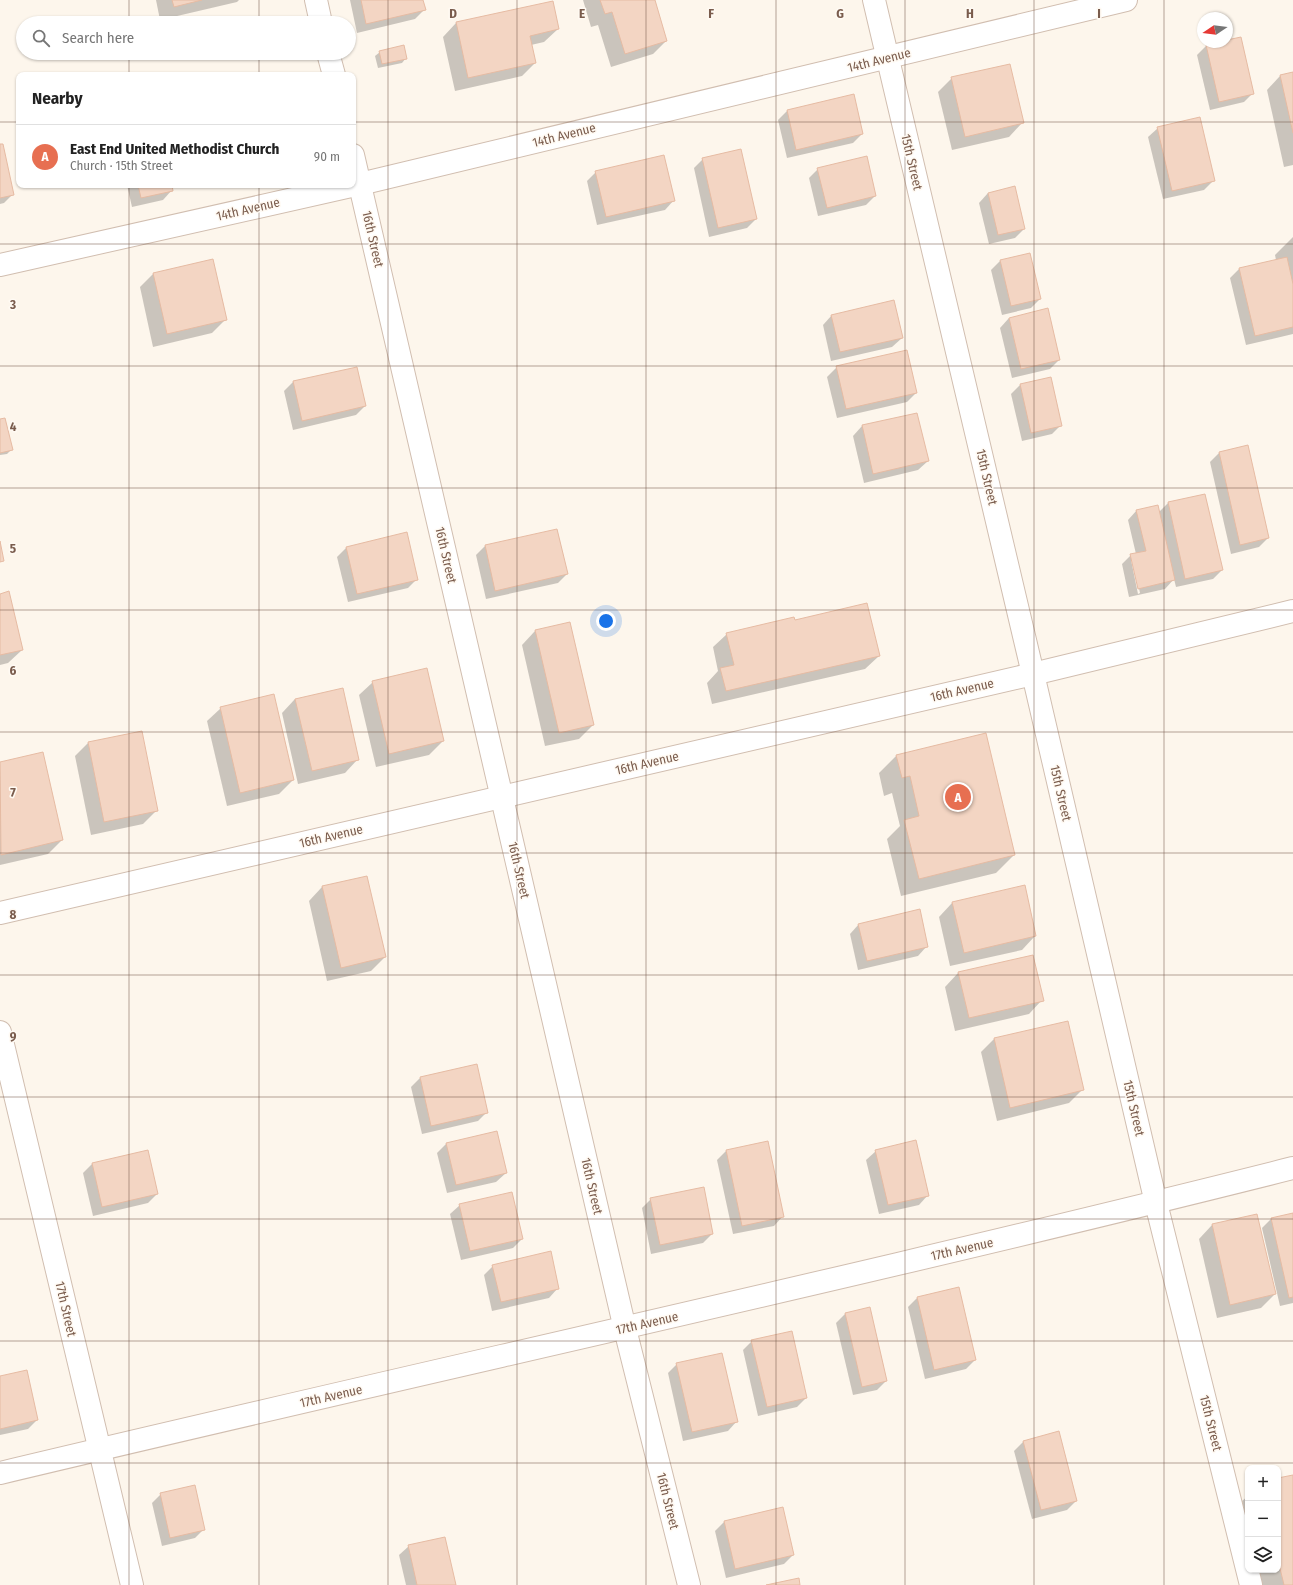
<!DOCTYPE html>
<meta charset="utf-8">
<style>
:root{--surface:#fff;--page:#f2f2f2;--text:#222;--muted:#767676;--line:#e0e0e0;--accent:#e76f51}
body{margin:0;font-family:"Fira Sans Condensed",sans-serif;background:var(--page);color:var(--text)}
.controls{position:absolute;right:12px;bottom:12px;display:grid;overflow:hidden;border-radius:8px;box-shadow:0 1px 3px #0004}
.controls button{width:36px;height:36px;display:grid;place-items:center;padding:0;border:0;border-bottom:1px solid var(--line);background:var(--surface);color:var(--text);font:20px sans-serif}
.compass{position:absolute;left:1197px;top:12px;width:36px;height:36px;border-radius:50%;background:var(--surface);box-shadow:0 1px 3px #0004;rotate:257deg}
.you{position:absolute;left:606px;top:621px;width:14px;height:14px;margin:-10px;border:3px solid #fff;border-radius:50%;background:#1a73e8;box-shadow:0 0 0 6px #1a73e833}
.badge{display:grid;place-items:center;width:26px;height:26px;border-radius:50%;background:var(--accent);color:#fff;font-size:13px;font-weight:700}
.pin{position:absolute;translate:-50% -50%;border:2px solid #fff;box-shadow:0 1px 4px #0006}
.list{margin:0;padding:0;list-style:none}
h2{display:flex;justify-content:space-between;align-items:center;height:52px;margin:0;padding:0 16px;font-size:17px}
h2 small{font-size:13px;font-weight:400;color:var(--muted)}
.list li{display:grid;grid-template-columns:26px 1fr auto;gap:12px;align-items:center;box-sizing:border-box;height:64px;padding:0 16px;border-top:1px solid var(--line)}
.list b{display:block;font-size:15px;white-space:nowrap}
.list p{margin:0;font-size:13px;white-space:nowrap;color:var(--muted)}
.list em{font-size:13px;font-style:normal;color:var(--muted)}
.icon{flex:none;width:22px;height:22px;fill:none;stroke:currentColor;stroke-width:2;stroke-linecap:round;stroke-linejoin:round}
.map{position:relative;flex:none;width:1293px;height:1585px;overflow:hidden}
.search{position:absolute;background:var(--surface);box-shadow:0 1px 3px #0004;left:16px;top:16px;width:340px;height:44px;display:flex;align-items:center;gap:10px;box-sizing:border-box;padding:0 14px;border-radius:22px;color:var(--muted);font-size:15px}
.panel{position:absolute;background:var(--surface);box-shadow:0 1px 3px #0004;left:16px;top:72px;width:340px;height:116px;border-radius:8px}
.map>svg:first-child{display:block}
</style>
<div class="map">
<svg width="1293" height="1585" viewBox="0 0 1293 1585">
<rect width="100%" height="100%" fill="#fdf6ec"/>
<g fill="#0003" fill-rule="evenodd">
<path d="M156 0H239L237 2 160 20Z"/>
<path d="M350 0H422L424 10 415 19 357 33Z"/>
<path d="M583 0H654L666 41 653 54 611 67 598 25 591 27Z"/>
<path d="M456 23 558 29 544 42 531 45 535 63 522 76 455 91 443 37Z"/>
<path d="M1227 41 1253 93 1244 102 1210 110 1197 55 1206 46Z"/>
<path d="M380 52 406 58 402 63 378 68 375 56Z"/>
<path d="M1293 73V165L1284 167 1267 90 1280 76Z"/>
<path d="M952 78 1022 123 1009 137 952 150 938 92Z"/>
<path d="M853 96 862 134 853 143 787 158 778 120 787 111Z"/>
<path d="M1158 128 1213 181 1204 190 1163 199 1148 137Z"/>
<path d="M0 145 13 194 4 203 0 204Z"/>
<path d="M703 159 756 219 747 228 709 237 694 168Z"/>
<path d="M818 169 875 196 866 205 818 216 809 178Z"/>
<path d="M596 172 674 200 665 210 597 225 587 181Z"/>
<path d="M127 185H171L172 190 163 200 132 207Z"/>
<path d="M988 193 1024 229 1015 238 989 244 979 203Z"/>
<path d="M1293 237V336V334L1246 345 1230 278 1239 269 1276 260 1275 255Z"/>
<path d="M1000 261 1040 299 1031 308 1002 315 991 270Z"/>
<path d="M153 274 226 319 212 333 153 347 140 287Z"/>
<path d="M832 315 902 338 892 347 831 361 823 325Z"/>
<path d="M1009 318 1059 360 1050 369 1012 378 1000 328Z"/>
<path d="M837 367 916 393 907 402 837 418 827 377Z"/>
<path d="M293 382 365 406 356 415 293 430 284 391Z"/>
<path d="M1020 385 1061 425 1052 434 1022 441 1011 394Z"/>
<path d="M0 420 12 449 7 454 0 455Z"/>
<path d="M862 426 928 461 918 470 864 483 853 436Z"/>
<path d="M1247 446 1268 538 1259 547 1231 554 1210 462 1219 453Z"/>
<path d="M1205 495 1222 570 1213 579 1176 587 1174 579 1165 589 1129 597 1122 564 1131 555 1136 554 1128 520 1137 510 1158 513 1168 503ZM1131 560H1133L1140 593 1138 594Z"/>
<path d="M557 530 567 574 558 583 486 599 476 555 485 546Z"/>
<path d="M346 548 417 579 408 588 348 602 337 557Z"/>
<path d="M0 595 22 650 8 663 0 665Z"/>
<path d="M794 621 879 656 865 669 712 704 707 683 718 671 713 647 727 634Z"/>
<path d="M535 631 593 725 579 739 545 746 522 645Z"/>
<path d="M373 682 443 741 429 755 376 767 359 695Z"/>
<path d="M295 699 358 759 345 773 298 784 282 713Z"/>
<path d="M221 708 293 780 279 794 227 806 207 721Z"/>
<path d="M88 743 157 810 143 824 91 835 75 756Z"/>
<path d="M42 753 62 840 48 854 0 865V763Z"/>
<path d="M897 755 1014 855 996 873 901 896 887 839 900 826 892 793 884 796 879 773Z"/>
<path d="M366 877 385 957 371 971 327 981 309 901 322 887Z"/>
<path d="M952 903 1035 936 1022 950 950 966 939 917Z"/>
<path d="M859 924 927 946 918 956 858 970 850 934Z"/>
<path d="M958 973 1042 1000 1029 1014 955 1031 945 987Z"/>
<path d="M994 1039 1083 1089 1069 1103 997 1121 981 1052Z"/>
<path d="M476 1065 487 1112 478 1121 422 1134 411 1087 420 1078Z"/>
<path d="M446 1144 506 1173 496 1182 447 1193 437 1153Z"/>
<path d="M726 1151 783 1216 774 1226 733 1234 717 1160Z"/>
<path d="M876 1151 928 1195 919 1205 879 1214 866 1160Z"/>
<path d="M92 1164 157 1194 148 1203 93 1216 83 1173Z"/>
<path d="M651 1199 712 1234 703 1243 651 1254 642 1208Z"/>
<path d="M460 1205 522 1239 513 1248 461 1260 450 1214Z"/>
<path d="M1293 1214V1303L1280 1306 1262 1228 1271 1219Z"/>
<path d="M1212 1225 1275 1294 1261 1308 1217 1318 1199 1239Z"/>
<path d="M493 1266 558 1288 549 1298 492 1311 484 1275Z"/>
<path d="M917 1298 975 1360 966 1369 925 1379 908 1307Z"/>
<path d="M845 1314 886 1381 877 1390 853 1395 836 1323Z"/>
<path d="M752 1341 806 1398 797 1407 758 1416 743 1350Z"/>
<path d="M677 1364 737 1421 728 1431 683 1441 668 1373Z"/>
<path d="M0 1377 37 1420 28 1429 0 1435Z"/>
<path d="M1058 1432 1076 1501 1067 1510 1032 1519 1014 1451 1023 1442Z"/>
<path d="M1293 1476V1585H1262L1258 1570H1278V1479Z"/>
<path d="M161 1494 204 1529 195 1538 162 1546 152 1503Z"/>
<path d="M1248 1496V1526L1242 1501Z"/>
<path d="M782 1508 793 1555 784 1564 726 1578 715 1531 724 1522Z"/>
<path d="M409 1546 455 1585H406L399 1555Z"/>
</g>
<g fill="#f3d5c3" stroke="#e6bba3">
<path d="M172 0H202L174 7Z"/>
<path d="M361 0H423L426 10 366 24Z"/>
<path d="M600 0H655L667 41 625 54 612 12 605 14Z"/>
<path d="M553 1 559 29 530 36 536 63 468 78 456 22Z"/>
<path d="M1241 37 1254 94 1219 102 1206 45 1227 42V40Z"/>
<path d="M404 45 407 59 382 64 379 51Z"/>
<path d="M1010 64 1024 123 965 137 951 77Z"/>
<path d="M1293 72V133L1280 75Z"/>
<path d="M854 94 863 134 796 150 787 110Z"/>
<path d="M1200 117 1215 181 1172 191 1157 127Z"/>
<path d="M0 144H3L14 195 0 198Z"/>
<path d="M741 149 757 219 718 228 702 158Z"/>
<path d="M664 155 675 201 606 217 595 171Z"/>
<path d="M867 156 876 196 827 208 817 168Z"/>
<path d="M138 185H172L173 191 141 198Z"/>
<path d="M1015 186 1025 229 998 235 988 193Z"/>
<path d="M1030 253 1041 299 1011 306 1000 260Z"/>
<path d="M1287 257 1293 284V327L1255 336 1239 268Z"/>
<path d="M213 259 227 320 167 334 153 273Z"/>
<path d="M894 300 903 338 840 352 831 315Z"/>
<path d="M1048 308 1060 360 1021 369 1009 318Z"/>
<path d="M907 350 917 393 846 409 836 366Z"/>
<path d="M357 367 366 406 302 421 293 381Z"/>
<path d="M1051 377 1062 426 1031 433 1020 384Z"/>
<path d="M917 413 929 461 873 474 862 425Z"/>
<path d="M5 418 13 450 0 453V419Z"/>
<path d="M1248 445 1269 538 1240 545 1219 452Z"/>
<path d="M1205 494 1223 570 1185 579 1168 502Z"/>
<path d="M1158 505 1175 580 1138 589 1130 554 1146 551 1136 510Z"/>
<path d="M557 529 568 574 495 591 485 545Z"/>
<path d="M407 532 418 580 357 594 346 547Z"/>
<path d="M0 541 4 561 0 562Z"/>
<path d="M9 591 23 650 0 655V594Z"/>
<path d="M867 603 880 656 726 691 720 668 734 665 726 633 794 617 795 620Z"/>
<path d="M570 622 594 725 559 733 535 630Z"/>
<path d="M427 668 444 741 389 754 372 681Z"/>
<path d="M343 688 359 760 312 771 295 699Z"/>
<path d="M274 694 294 780 240 793 220 707Z"/>
<path d="M142 731 158 811 104 822 88 742Z"/>
<path d="M986 733 1015 855 919 879 904 820 919 816 910 776 902 778 896 755Z"/>
<path d="M43 752 63 840 1 855 0 762Z"/>
<path d="M367 876 386 957 341 968 322 886Z"/>
<path d="M1025 885 1036 936 964 953 952 902Z"/>
<path d="M920 909 928 947 867 961 858 924Z"/>
<path d="M1033 955 1044 1001 969 1018 958 972Z"/>
<path d="M1068 1021 1084 1090 1010 1108 994 1038Z"/>
<path d="M477 1064 488 1113 431 1126 420 1077Z"/>
<path d="M497 1131 507 1173 456 1185 446 1143Z"/>
<path d="M916 1140 929 1196 888 1205 875 1150Z"/>
<path d="M768 1141 784 1217 742 1226 726 1150Z"/>
<path d="M148 1150 158 1194 102 1207 92 1163Z"/>
<path d="M704 1187 713 1234 660 1245 650 1198Z"/>
<path d="M512 1192 523 1239 470 1251 459 1204Z"/>
<path d="M1293 1213V1297L1289 1298 1271 1218Z"/>
<path d="M1257 1214 1276 1294 1230 1305 1212 1224Z"/>
<path d="M551 1251 559 1289 501 1302 492 1265Z"/>
<path d="M959 1287 976 1360 934 1370 917 1297Z"/>
<path d="M870 1307 887 1381 862 1387 845 1313Z"/>
<path d="M792 1331 807 1398 767 1407 751 1340Z"/>
<path d="M722 1353 738 1422 692 1432 676 1363Z"/>
<path d="M27 1370 38 1420 0 1429V1376Z"/>
<path d="M1059 1431 1077 1501 1041 1510 1023 1441Z"/>
<path d="M1293 1475V1585H1284L1278 1560V1478Z"/>
<path d="M195 1485 205 1530 170 1538 160 1493Z"/>
<path d="M783 1507 794 1555 735 1569 724 1521Z"/>
<path d="M445 1537 456 1585H417L408 1545Z"/>
<path d="M799 1578 800 1585H766Z"/>
</g>
<g fill="none" stroke-linecap="round" stroke-linejoin="round">
<defs>
<g id="street">
<path d="M316 0 321 23"/>
<path d="M874 0 1033 674 1156 1203 1251 1585"/>
<path d="M328 53 334 75"/>
<path d="M353 155 625 1329 689 1585"/>
<path d="M0 265 360 184 1126 0"/>
<path d="M0 913 1033 674 1293 611"/>
<path d="M0 1032 132 1585"/>
<path d="M0 1473C431 1370 864 1276 1293 1168"/>
</g>
</defs>
<use href="#street" stroke="#d1beb0" stroke-width="24"/>
<use href="#street" stroke="#fff" stroke-width="22"/>
</g>
<path fill="none" stroke="#7a5c4d" stroke-width="1" stroke-opacity="0.55" d="M129 0V23M259 0V23M388 0V1585M517 0V1585M646 0V1585M776 0V1585M905 0V1585M1034 0V1585M1164 0V1585M129 53V75M259 53V75M0 122H19M353 122H1293M129 185V1585M259 185V1585M0 244H1293M0 366H1293M0 488H1293M0 610H1293M0 732H1293M0 853H1293M0 975H1293M0 1097H1293M0 1219H1293M0 1341H1293M0 1463H1293"/>
<g text-anchor="middle" dominant-baseline="central" stroke-width="3" stroke-linejoin="round" paint-order="stroke">
<g font-size="13" fill="#7a5c4d" stroke="#fffaf3">
<text transform="translate(879 60) rotate(-14)">14th Avenue</text>
<text transform="translate(564 135) rotate(-14)">14th Avenue</text>
<text transform="translate(912 162) rotate(77)">15th Street</text>
<text transform="translate(248 209) rotate(-13)">14th Avenue</text>
<text transform="translate(373 239) rotate(77)">16th Street</text>
<text transform="translate(987 477) rotate(77)">15th Street</text>
<text transform="translate(446 555) rotate(77)">16th Street</text>
<text transform="translate(962 690) rotate(-13)">16th Avenue</text>
<text transform="translate(647 763) rotate(-13)">16th Avenue</text>
<text transform="translate(1061 793) rotate(77)">15th Street</text>
<text transform="translate(331 836) rotate(-13)">16th Avenue</text>
<text transform="translate(519 870) rotate(77)">16th Street</text>
<text transform="translate(1134 1108) rotate(77)">15th Street</text>
<text transform="translate(592 1186) rotate(77)">16th Street</text>
<text transform="translate(962 1249) rotate(-13)">17th Avenue</text>
<text transform="translate(66 1309) rotate(77)">17th Street</text>
<text transform="translate(647 1323) rotate(-13)">17th Avenue</text>
<text transform="translate(331 1396) rotate(-13)">17th Avenue</text>
<text transform="translate(1211 1423) rotate(76)">15th Street</text>
<text transform="translate(668 1501) rotate(76)">16th Street</text>
</g>
</g>
<g font-size="13" text-anchor="middle" font-weight="bold" fill="#7a5c4d" stroke="#fffaf3" stroke-width="3" stroke-linejoin="round" paint-order="stroke">
<text x="453" y="18">D</text>
<text x="582" y="18">E</text>
<text x="711" y="18">F</text>
<text x="840" y="18">G</text>
<text x="970" y="18">H</text>
<text x="1099" y="18">I</text>
<text x="13" y="309">3</text>
<text x="13" y="431">4</text>
<text x="13" y="553">5</text>
<text x="13" y="675">6</text>
<text x="13" y="797">7</text>
<text x="13" y="919">8</text>
<text x="13" y="1041">9</text>
</g>
</svg>
<div class="controls">
<button>+</button>
<button>−</button>
<button><svg class="icon" aria-label="layers" viewBox="0 0 24 24"><path d="M12 4l9 5-9 5-9-5zM3 14l9 5 9-5"/></svg></button>
</div>
<svg class="compass" viewBox="-18 -18 36 36"><path d="M0-13l5 13h-10z" fill="#e53935"/><path d="M0 13l5-13h-10z" fill="#767676"/></svg>
<div class="you"></div>
<div class="pin badge" style="left:958px;top:797px">A</div>
<div class="search"><svg class="icon" aria-label="search" viewBox="0 0 24 24"><circle cx="10" cy="10" r="6"/><path d="M15 15l6 6"/></svg>Search here</div>
<section class="panel">
<h2>Nearby<small></small></h2>
<ul class="list">
<li><span class="badge">A</span><div><b>East End United Methodist Church</b><p>Church · 15th Street</p></div><em>90 m</em></li>
</ul>
</section>
</div>
